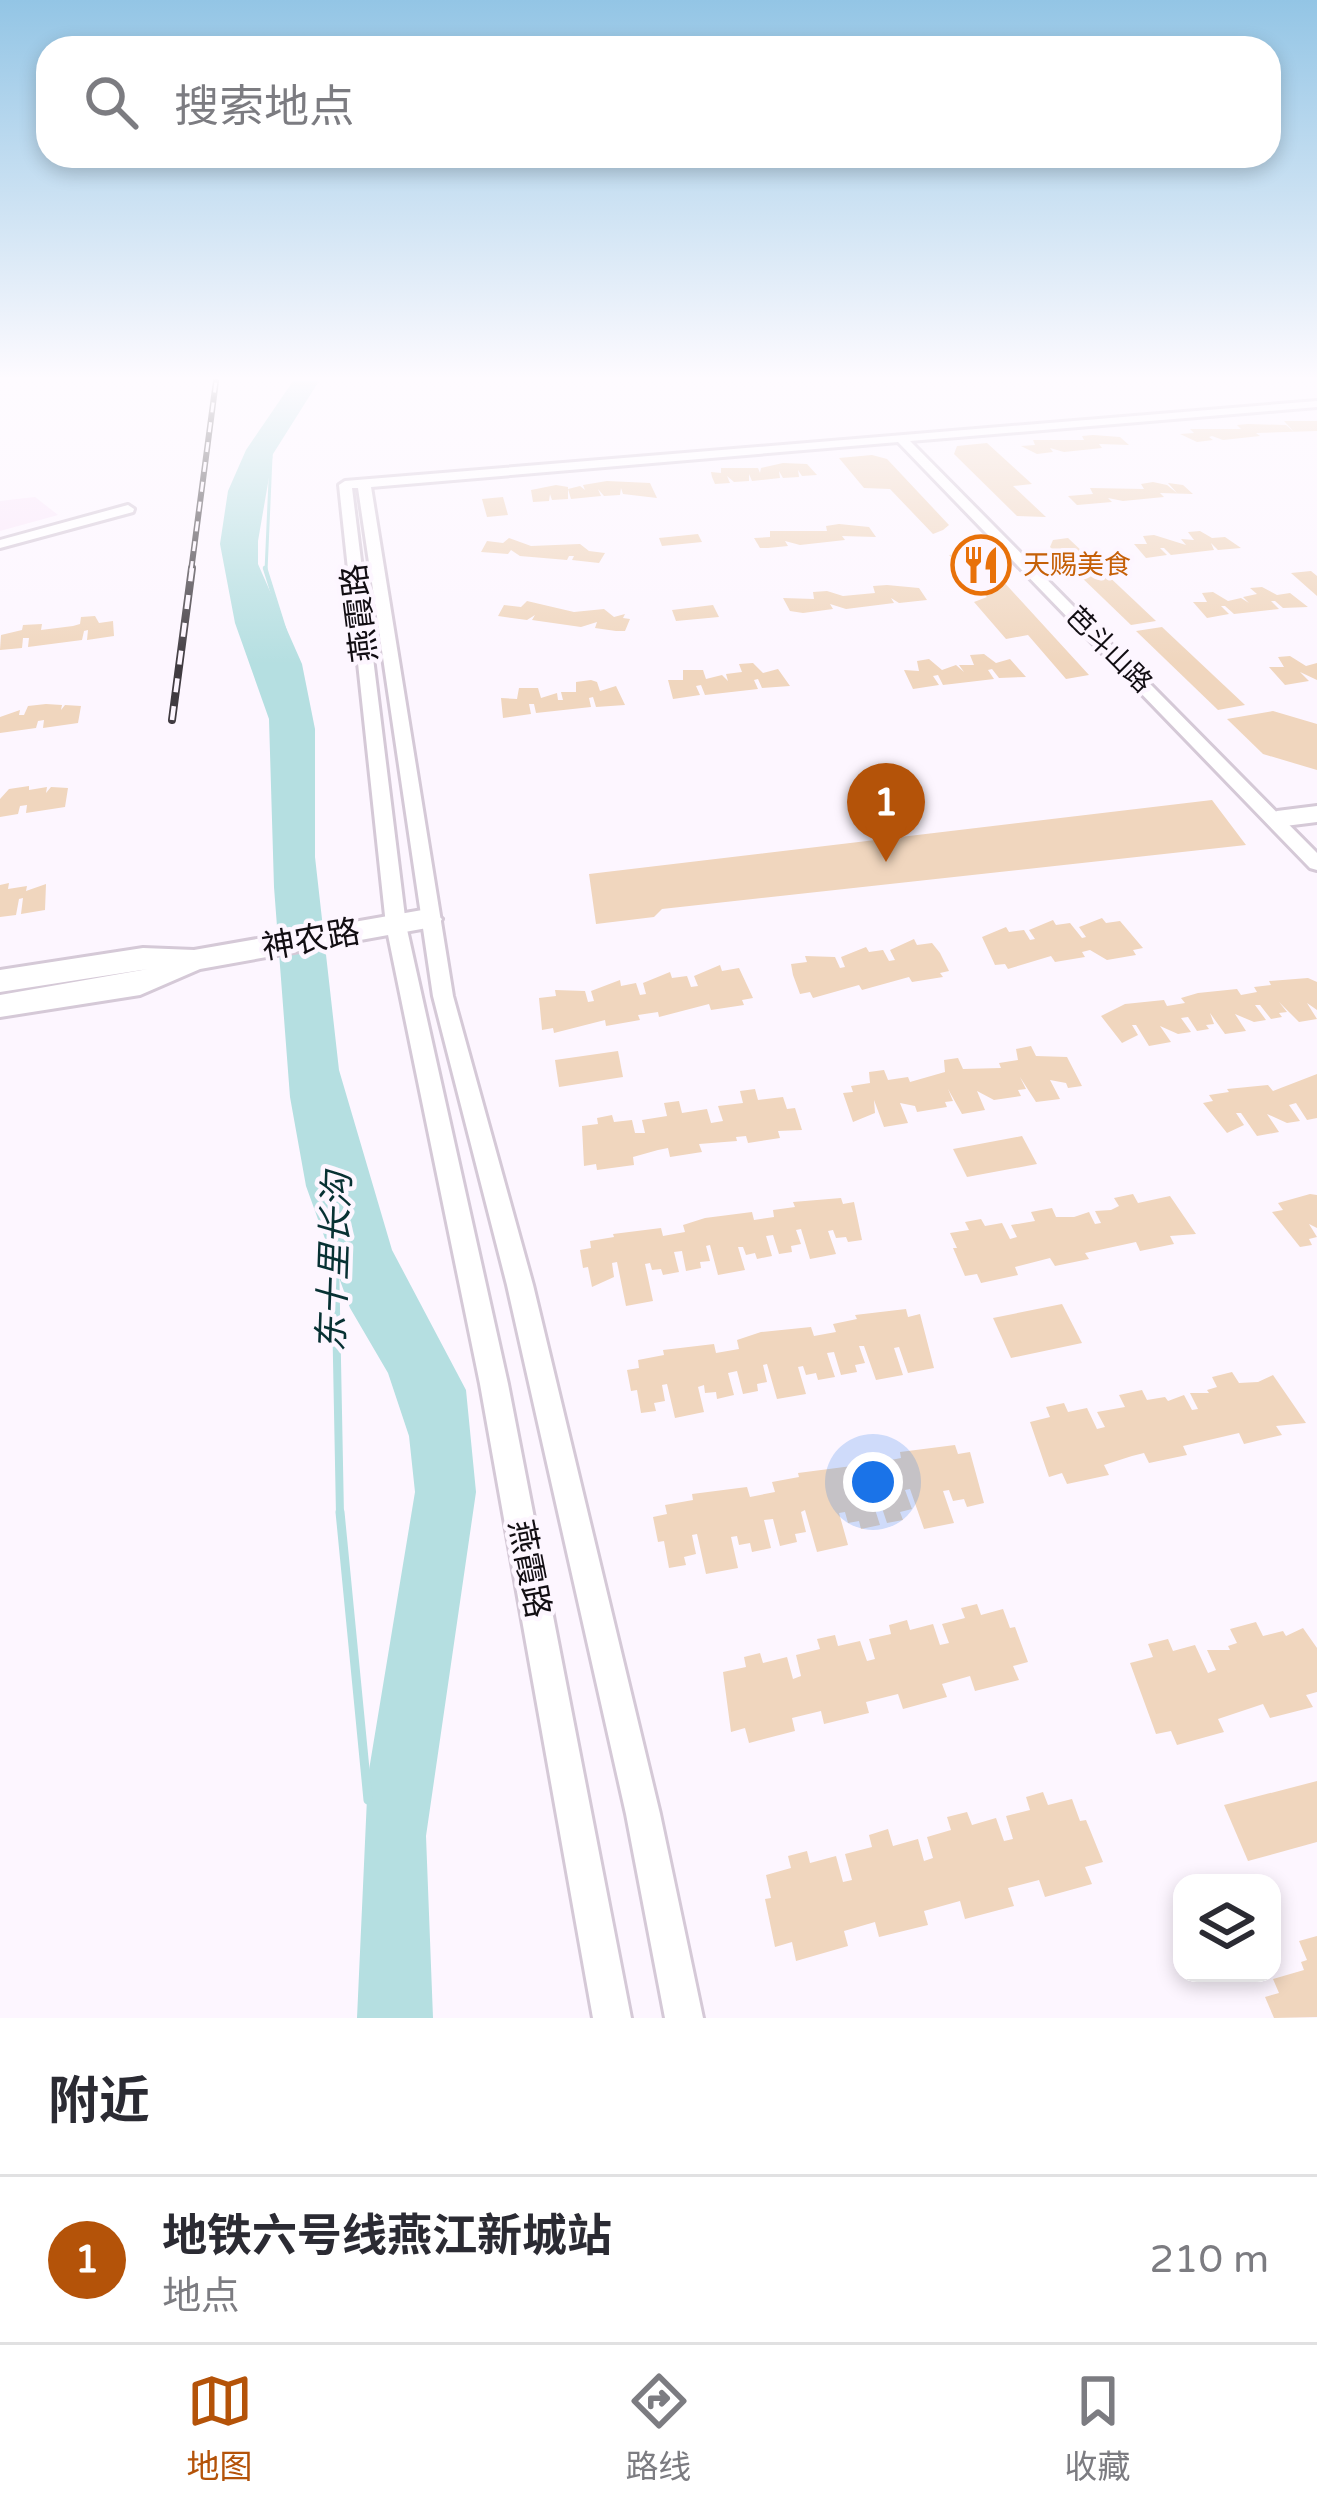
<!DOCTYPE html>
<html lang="zh">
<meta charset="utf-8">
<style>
:root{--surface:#fff;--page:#f7f7f7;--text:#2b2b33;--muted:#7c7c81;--line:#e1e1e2;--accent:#b45309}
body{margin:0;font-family:"Varela Round","Noto Sans SC",sans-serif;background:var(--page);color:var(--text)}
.controls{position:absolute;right:36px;bottom:36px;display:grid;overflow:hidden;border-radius:24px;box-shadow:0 6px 18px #0003}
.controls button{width:108px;height:108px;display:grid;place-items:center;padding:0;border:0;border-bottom:3px solid var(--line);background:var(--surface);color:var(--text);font:60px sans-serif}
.you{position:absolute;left:873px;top:1482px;width:42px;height:42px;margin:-30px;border:9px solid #fff;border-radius:50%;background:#1a73e8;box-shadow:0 0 0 18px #1a73e833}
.badge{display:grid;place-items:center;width:78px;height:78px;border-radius:50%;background:var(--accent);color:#fff;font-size:39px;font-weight:700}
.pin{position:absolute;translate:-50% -99px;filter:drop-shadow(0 3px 6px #0008)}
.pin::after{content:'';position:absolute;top:63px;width:42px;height:36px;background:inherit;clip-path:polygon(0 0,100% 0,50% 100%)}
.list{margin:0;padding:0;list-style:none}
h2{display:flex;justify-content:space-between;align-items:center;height:156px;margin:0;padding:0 48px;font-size:51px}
h2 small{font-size:39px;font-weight:400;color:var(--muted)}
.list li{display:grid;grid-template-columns:78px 1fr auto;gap:36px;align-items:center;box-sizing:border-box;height:168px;padding:0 48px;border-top:3px solid var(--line)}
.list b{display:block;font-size:45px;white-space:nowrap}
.list p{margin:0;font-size:39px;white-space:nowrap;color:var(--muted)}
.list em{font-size:39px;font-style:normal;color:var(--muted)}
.icon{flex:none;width:66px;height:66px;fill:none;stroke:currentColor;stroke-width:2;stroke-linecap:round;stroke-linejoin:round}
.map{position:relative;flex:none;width:1317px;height:2018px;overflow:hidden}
.search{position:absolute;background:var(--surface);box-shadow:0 6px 18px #0003;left:36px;right:36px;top:36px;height:132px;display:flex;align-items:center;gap:30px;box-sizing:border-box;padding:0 42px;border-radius:36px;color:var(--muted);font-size:45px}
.sheet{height:324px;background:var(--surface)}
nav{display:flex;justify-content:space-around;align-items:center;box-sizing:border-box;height:168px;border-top:3px solid var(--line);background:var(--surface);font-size:33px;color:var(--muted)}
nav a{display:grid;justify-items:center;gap:6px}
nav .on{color:var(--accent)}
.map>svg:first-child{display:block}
</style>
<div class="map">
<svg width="1317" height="2018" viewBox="0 0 1317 2018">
<rect width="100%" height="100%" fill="#fdf6ff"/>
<path fill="#fae8fa" d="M35 497 58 515 0 531V501Z"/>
<path fill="#b5dfe1" d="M293 381H319L273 454 258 541V564L302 664 315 729V857L339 1070 392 1250 466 1390 476 1492 426 1836 433 2018H357L368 1776 415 1492 409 1436 388 1373 350 1308 306 1186 290 1097 274 887 269 719 235 623 220 544 228 491 246 450Z"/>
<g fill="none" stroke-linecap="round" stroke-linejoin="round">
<path stroke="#b5dfe1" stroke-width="3" d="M266 571 271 457"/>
<path stroke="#b5dfe1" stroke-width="4.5" d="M265 568 285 632"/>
<path stroke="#b5dfe1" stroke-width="8" d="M335 1257 340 1515"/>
<path stroke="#b5dfe1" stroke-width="9" d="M340 1512 368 1800"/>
</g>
<g fill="#f0d6be">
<path d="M1284 421H1317V431L1256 433 1260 436 1223 440 1212 436 1209 437 1213 440 1197 442 1180 434 1194 433 1190 429H1241L1237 425 1248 424 1286 425 1294 432Z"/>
<path d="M1093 435 1120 437 1129 445 1099 444 1102 448 1064 452 1050 448 1053 452 1037 454 1021 446 1035 445 1033 440H1084L1082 436Z"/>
<path d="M987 443 1032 484 1013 486 1046 517 1017 516 954 454 957 446Z"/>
<path d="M872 455 887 459 949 525 943 530 933 534 890 489 864 488 839 458Z"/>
<path d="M783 463 807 464 817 475 802 476 798 470 799 477 783 478 779 471 780 478 752 481 749 474V481L734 482 727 476 730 483 715 484 712 477 711 472 721 473V468H758L760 473 761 468Z"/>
<path d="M607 481 650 483 657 498 623 494 621 488 620 495 604 496 598 489 601 496 571 499 568 489 580 486 585 490 583 485Z"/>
<path d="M1153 482 1167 485 1177 493 1168 483 1183 485 1193 494 1160 493 1164 497 1123 501 1108 498 1112 502 1077 505 1068 496 1093 494 1090 488 1144 489 1141 484Z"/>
<path d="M556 485 568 487V499L552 500 550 494 549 501 533 502 531 490Z"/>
<path d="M503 497 508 515 487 517 482 499Z"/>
<path d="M839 524 869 527 876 537 842 536 845 540 800 545 785 541 788 546 768 548H760L754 538 770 537V531H827L826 526Z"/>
<path d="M1200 531 1212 538 1225 537 1241 548 1218 550 1211 543 1214 550 1171 555 1164 548H1160L1167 555 1146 558 1134 544H1147L1143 536 1154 535 1186 545 1181 539 1194 540 1188 532Z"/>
<path d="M698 534 702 542 662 546 659 538Z"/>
<path d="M509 538 531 546 580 544 589 551 605 553 599 563 572 560 574 556H569L567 560 520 556 511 550 508 554 481 552 487 541 503 543Z"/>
<path d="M1068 538 1156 621 1131 625 1050 547 1053 540Z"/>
<path d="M962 553 981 557 1089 675 1066 679 1028 635 1006 639 974 602 987 597 949 555Z"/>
<path d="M1311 571 1317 576V596L1291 573Z"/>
<path d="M887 585 919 588 927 600 899 603 891 598 894 603 846 609 830 604 833 609 803 613 790 611 783 598 814 599 813 592 827 591 843 596 875 593 873 586Z"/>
<path d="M1262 587 1277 595 1290 593 1308 607 1283 608 1275 601H1271L1279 609 1234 614 1225 606H1221L1229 614 1207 618 1193 602H1207L1202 593 1213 592 1228 601 1241 598 1249 603 1243 597 1257 594 1250 588Z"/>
<path d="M527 601 574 612 604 609 614 617 625 614 623 618 630 619 625 631H616L595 628 597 622 581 627 532 620 535 615 527 620 498 616 504 605 521 607Z"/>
<path d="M713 605 719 617 676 621 672 610Z"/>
<path d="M95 616 99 623 113 621 114 636 87 640 88 630 84 631 82 640 28 647 29 638H23L22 648 0 650 1 635 22 630 23 625 42 624 41 630 73 626 80 624 81 617Z"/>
<path d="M1162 627 1245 705 1218 710 1136 631Z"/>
<path d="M984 654 996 663 1010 659 1026 677 999 678 992 669 988 670 994 679 943 685 938 675 933 676 939 685 913 689 904 670 919 671 917 661 929 659 942 670 956 665 964 672 959 665H974L970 655Z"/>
<path d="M1290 656 1306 666 1317 663V680L1300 672 1309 681 1285 685 1269 667H1284L1278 657Z"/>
<path d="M753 663 763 673 778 669 790 686 762 688 758 679 754 680 758 689 705 695 701 685 696 686 700 695 673 699 668 680H683V670H703L706 679 722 675 728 681 726 674 742 672 739 664Z"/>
<path d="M591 680 597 682 600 691 616 686 625 705 596 707 593 697 589 698 591 707 536 713 534 704H529L531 714 503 718 501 698 517 699 519 688H538L541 698 557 693 558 700H563L561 692H576V682Z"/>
<path d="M46 704 62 705 61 710 65 705 81 706 78 723 43 728 44 720 38 721 36 728 0 733V717L20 710 19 715H24L28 706Z"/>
<path d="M1273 711 1317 724V770L1263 754 1227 719Z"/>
<path d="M29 786V790L47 787 46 793 51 787 68 788 65 807 26 813 27 805 20 806 18 814 0 817V799L9 789Z"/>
<path d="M1212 800 1246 845 662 909 654 917 596 924 589 874Z"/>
<path d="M9 883 8 889 27 886 26 891 46 884 45 910 21 914 23 898 19 899 16 915 0 917V885Z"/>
<path d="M1102 918 1106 923 1120 921 1143 948 1133 950 1136 955 1107 960 1090 950 1082 952 1085 957 1055 962 1051 956 1008 969 1005 964 995 965 982 937 1006 927 1009 932 1024 930 1030 940 1035 939 1029 930 1053 920 1056 925 1070 923 1082 938 1086 937 1079 927Z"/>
<path d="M914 939 917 945 932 943 940 953 949 971 940 973 943 977 912 982 909 977 862 990 859 985 813 998 810 992 800 994 793 975 791 964 807 962 805 956 835 957 840 968 845 967 841 957 866 947 869 952 883 950 889 961 895 960 890 950Z"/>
<path d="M720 965 722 971 739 968 753 998 742 1000 744 1005 711 1010 709 1004 659 1017 658 1012 638 1015 640 1020 606 1026 605 1020 554 1033 553 1028 542 1030 539 998 556 996 555 990 585 991 588 1002 594 1001 591 991 620 980 621 986 636 983 640 995 646 994 643 983 670 972 672 978 687 976 691 987 698 986 694 976Z"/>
<path d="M1308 978 1317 982V1010L1307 1003 1317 1019 1299 1022 1279 1002 1287 1012 1279 1013 1282 1017 1271 1019 1260 1005H1255L1266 1020 1254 1022 1235 1014 1246 1031 1225 1034 1210 1013 1214 1024 1206 1025 1209 1029 1197 1031 1188 1017 1181 1018 1191 1032 1178 1034 1160 1026 1171 1042 1149 1046 1136 1025H1132L1138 1035 1122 1043 1101 1016 1125 1004 1164 1000 1167 1006 1185 1003 1181 998 1198 993 1237 989 1241 995 1257 992 1254 987 1271 985 1269 981Z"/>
<path d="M1031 1046 1036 1056 1067 1057 1082 1086 1068 1088 1066 1083 1050 1080 1060 1099 1036 1102 1020 1077 1026 1089 1018 1090 1021 1096 994 1100 977 1091 985 1110 962 1114 948 1089 953 1101 945 1102 947 1107 917 1112 915 1106 900 1103 908 1123 884 1127 874 1100 875 1113 853 1122 843 1093 853 1092 851 1086 870 1083 869 1072 884 1070 888 1080 908 1077 910 1082 945 1072 944 1060 958 1058 963 1069 1001 1068 999 1063 1018 1060 1016 1049Z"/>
<path d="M618 1051 623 1077 559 1087 555 1060Z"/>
<path d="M1317 1074V1118L1307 1120 1296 1103 1289 1105 1300 1121 1287 1123 1267 1114 1279 1132 1257 1136 1241 1113H1236L1244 1125 1227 1133 1203 1103 1213 1101 1209 1095 1229 1092 1227 1089 1268 1085 1273 1091Z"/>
<path d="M755 1089 758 1100 783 1097 787 1109 795 1108 802 1130 778 1131 780 1138 748 1143 746 1136 736 1137 737 1141 699 1144 702 1152 670 1157 668 1148 658 1150 633 1157 634 1165 597 1170 596 1164 584 1166 582 1126 598 1124 597 1118 612 1115 614 1122 632 1120 635 1133H645L642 1120 667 1116 664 1103 679 1101 682 1113 707 1109 711 1123 723 1121 718 1106 743 1103 740 1091Z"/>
<path d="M1022 1136 1037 1164 967 1177 953 1149Z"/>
<path d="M1133 1194 1138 1203 1170 1196 1196 1234 1170 1236 1174 1244 1140 1251 1136 1242 1085 1253 1089 1259 1055 1266 1050 1258 1015 1267 1018 1275 981 1283 977 1274 965 1276 953 1248H957L950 1233 969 1230 965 1222 981 1219 985 1226 1002 1223 1010 1239 1017 1237 1011 1225 1035 1221 1031 1212 1052 1208 1056 1217H1074L1089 1212 1095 1224 1101 1223 1095 1211 1111 1210 1119 1206 1114 1198Z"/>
<path d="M1310 1194 1317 1195V1228L1309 1224 1317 1237 1309 1239 1312 1245 1300 1247 1272 1212 1283 1210 1278 1203Z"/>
<path d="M841 1198 843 1204 854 1202 862 1240 848 1242 846 1237 836 1238 833 1230 828 1231 836 1254 810 1259 801 1229 796 1230 801 1244 791 1246 792 1252 779 1254 773 1235 766 1236 772 1256 757 1259 755 1253 746 1255 743 1247H738L745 1270 718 1275 710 1245 706 1246 710 1261 700 1262 701 1268 686 1271 682 1251 674 1252 679 1272 663 1275 661 1269 652 1270 650 1263 645 1264 653 1301 626 1306 617 1262 612 1263 614 1277 592 1287 588 1267 583 1268 580 1250 591 1248 590 1241 614 1237 613 1234 661 1228 663 1236 685 1232 683 1225 705 1218 752 1212 754 1220 774 1217 773 1210 795 1207 793 1202Z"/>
<path d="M1062 1304 1082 1343 1011 1358 993 1318Z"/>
<path d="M906 1309 908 1317 920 1314 934 1368 908 1373 899 1347 894 1348 903 1375 876 1380 864 1346H859L865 1363 855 1365 857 1372 841 1375 834 1352 827 1353 835 1377 818 1380 816 1373 806 1375 803 1366 798 1367 806 1394 777 1399 767 1364 763 1365 767 1382 757 1384 758 1391 743 1394 737 1371 728 1373 734 1395 717 1399 716 1392 705 1393 704 1385 698 1387 704 1412 675 1418 667 1384 662 1385 665 1401 654 1403 656 1411 641 1413 637 1390 631 1391 627 1370 639 1368 638 1360 664 1355 663 1350 714 1344 716 1353 739 1349 737 1340 761 1332 811 1327 814 1336 836 1332 833 1324 857 1319 855 1315Z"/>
<path d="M1232 1372 1239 1383 1258 1382 1273 1375 1306 1423 1276 1426 1282 1435 1244 1444 1239 1433 1183 1446 1187 1455 1149 1463 1144 1453 1132 1456 1104 1465 1109 1475 1067 1484 1062 1473 1049 1477 1030 1422 1050 1417 1046 1407 1064 1403 1068 1412 1087 1408 1097 1429 1105 1427 1097 1412 1125 1407 1119 1395 1142 1390 1147 1400 1165 1397 1168 1401 1184 1395 1192 1410 1198 1409 1190 1393H1209L1207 1390 1217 1387 1212 1377Z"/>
<path d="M955 1445 958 1454 970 1452 984 1503 967 1507 964 1499 953 1501 949 1490 943 1491 954 1523 924 1529 910 1489 905 1490 912 1509 900 1512 903 1520 887 1523 878 1496 871 1497 880 1525 861 1529 859 1521 848 1523 845 1512 839 1513 848 1545 817 1552 805 1510 801 1512 806 1532 795 1534 797 1542 780 1546 773 1519 764 1520 771 1548 752 1552 750 1543 739 1545 737 1536 731 1537 738 1568 706 1574 697 1534 692 1535 696 1554 684 1557 686 1565 669 1568 664 1541 658 1542 653 1517 667 1514 665 1505 693 1500 692 1494 747 1487 750 1497 775 1492 772 1482 799 1477 798 1473 852 1466 855 1477 879 1472 876 1463 901 1458 900 1452Z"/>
<path d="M977 1604 981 1615 1003 1609 1010 1628 1015 1627 1028 1662 1013 1666 1019 1680 975 1691 970 1676 942 1684 947 1697 903 1709 898 1694 866 1702 869 1713 824 1724 821 1711 792 1718 795 1731 749 1743 745 1728 731 1732 723 1672 746 1667 744 1657 760 1653 763 1663 787 1657 793 1679 801 1676 796 1655 820 1649 817 1639 835 1635 838 1646 860 1641 867 1661 875 1659 869 1639 891 1634 889 1625 907 1620 910 1630 933 1624 940 1645 949 1643 942 1624 965 1618 961 1608Z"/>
<path d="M1256 1622 1263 1636 1283 1631 1286 1636 1303 1628 1317 1648V1692L1306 1695 1313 1707 1270 1718 1263 1704 1218 1719 1224 1732 1177 1745 1171 1731 1156 1734 1130 1663 1153 1657 1148 1644 1168 1639 1173 1651 1195 1645 1208 1673 1216 1670 1207 1650H1230L1228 1646 1237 1643 1230 1629Z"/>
<path d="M1317 1781V1842L1248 1861 1224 1805Z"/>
<path d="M1043 1792 1048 1805 1072 1799 1080 1821 1086 1820 1103 1862 1085 1867 1092 1884 1045 1897 1039 1880 1008 1888 1014 1906 965 1919 960 1901 924 1911 928 1925 879 1937 875 1922 844 1931 848 1946 796 1961 792 1942 775 1947 765 1899 771 1898 766 1875 791 1868 788 1856 807 1851 810 1863 836 1856 843 1882 852 1880 845 1854 872 1847 869 1835 888 1829 893 1846 918 1839 924 1861 933 1858 927 1837 951 1830 947 1817 967 1812 972 1825 996 1818 1004 1841 1013 1839 1006 1816 1030 1810 1026 1797Z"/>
<path d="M1317 1936V2017L1274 2018 1265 1997 1279 1993 1273 1979 1304 1970 1301 1962 1307 1960 1299 1941Z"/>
</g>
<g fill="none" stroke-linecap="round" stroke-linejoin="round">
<defs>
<g id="street">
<path d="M1317 401V407L910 441 1317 853V870L1310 868 898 442 371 487 453 996 533 1285 660 1814 703 2018H665L626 1814 507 1285 433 996 358 488H352L406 925 508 1384 631 2018H593L480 1384 386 925 339 485 345 481Z"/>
<path d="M128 505 134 509 133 512 0 548V540Z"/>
</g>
<g id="secondary">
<path d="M1317 806V822L1277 827 1264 819 1277 811Z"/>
<path d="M428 909 442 919 438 926 200 969 140 995 0 1017V995L148 969 0 992V970L143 948 194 950Z"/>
</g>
</defs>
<use href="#street" stroke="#d5c9d7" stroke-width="6"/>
<use href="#secondary" stroke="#d5c9d7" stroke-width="6"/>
<use href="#street" fill="#fff" fill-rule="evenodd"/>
<use href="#secondary" fill="#fff" fill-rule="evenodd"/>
<defs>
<path id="rail-far1" d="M191 571 216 381"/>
<path id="rail" d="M172 720 192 568"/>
</defs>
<use href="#rail-far1" stroke="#403b41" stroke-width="6"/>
<use href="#rail" stroke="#403b41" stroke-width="8"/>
<use href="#rail-far1" stroke="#fdf6ff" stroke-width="3" stroke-dasharray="10" stroke-linecap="butt"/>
<use href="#rail" stroke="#fdf6ff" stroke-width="4.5" stroke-dasharray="14" stroke-linecap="butt"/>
</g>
<linearGradient id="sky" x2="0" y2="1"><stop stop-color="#93c5e5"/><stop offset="0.57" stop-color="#fefbff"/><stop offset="1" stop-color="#fefbff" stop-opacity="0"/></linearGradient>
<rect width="1317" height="664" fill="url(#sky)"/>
<defs>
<symbol id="restaurant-ring" viewBox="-11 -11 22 22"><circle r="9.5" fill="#fdf6ff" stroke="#e8710a" stroke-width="1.5"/><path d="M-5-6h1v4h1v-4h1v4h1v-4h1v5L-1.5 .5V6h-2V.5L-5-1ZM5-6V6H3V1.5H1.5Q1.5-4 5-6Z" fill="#e8710a"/></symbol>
</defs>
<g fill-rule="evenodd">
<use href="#restaurant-ring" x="948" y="532" width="66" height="66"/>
</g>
<g text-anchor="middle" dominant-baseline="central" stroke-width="9" stroke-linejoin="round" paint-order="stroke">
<g font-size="27" fill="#c56008" stroke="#fdf6ff" text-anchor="start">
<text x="1023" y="565">天赐美食</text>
</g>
<g font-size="27" fill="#120e13" stroke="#fdf6ff">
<text transform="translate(1109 650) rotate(45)">芭斗山路</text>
</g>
<g font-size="33" fill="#120e13" stroke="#fdf6ff">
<text transform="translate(360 613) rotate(-97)">燕霞路</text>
<text transform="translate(311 940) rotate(-10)">神农路</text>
<text transform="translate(529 1569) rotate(79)">燕霞路</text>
</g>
<g font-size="36" font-style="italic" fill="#073133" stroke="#fdf6ff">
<text transform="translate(335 1262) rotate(-88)">东十里长沟</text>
</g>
</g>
</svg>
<div class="controls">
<button><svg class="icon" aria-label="layers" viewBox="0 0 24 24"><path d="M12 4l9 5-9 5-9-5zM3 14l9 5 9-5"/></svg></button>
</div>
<div class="you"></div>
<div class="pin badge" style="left:886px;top:862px">1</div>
<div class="search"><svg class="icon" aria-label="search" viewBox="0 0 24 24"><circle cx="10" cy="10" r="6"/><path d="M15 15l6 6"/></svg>搜索地点</div>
</div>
<section class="sheet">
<h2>附近<small></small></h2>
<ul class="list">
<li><span class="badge">1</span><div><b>地铁六号线燕江新城站</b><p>地点</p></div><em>210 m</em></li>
</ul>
</section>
<nav>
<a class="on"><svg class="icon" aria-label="map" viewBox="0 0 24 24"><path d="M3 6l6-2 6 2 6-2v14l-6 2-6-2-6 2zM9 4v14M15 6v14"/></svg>地图</a>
<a><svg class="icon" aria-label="directions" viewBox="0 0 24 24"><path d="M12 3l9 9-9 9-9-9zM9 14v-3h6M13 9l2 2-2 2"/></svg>路线</a>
<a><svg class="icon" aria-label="saved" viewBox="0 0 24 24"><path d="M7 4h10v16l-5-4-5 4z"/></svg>收藏</a>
</nav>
